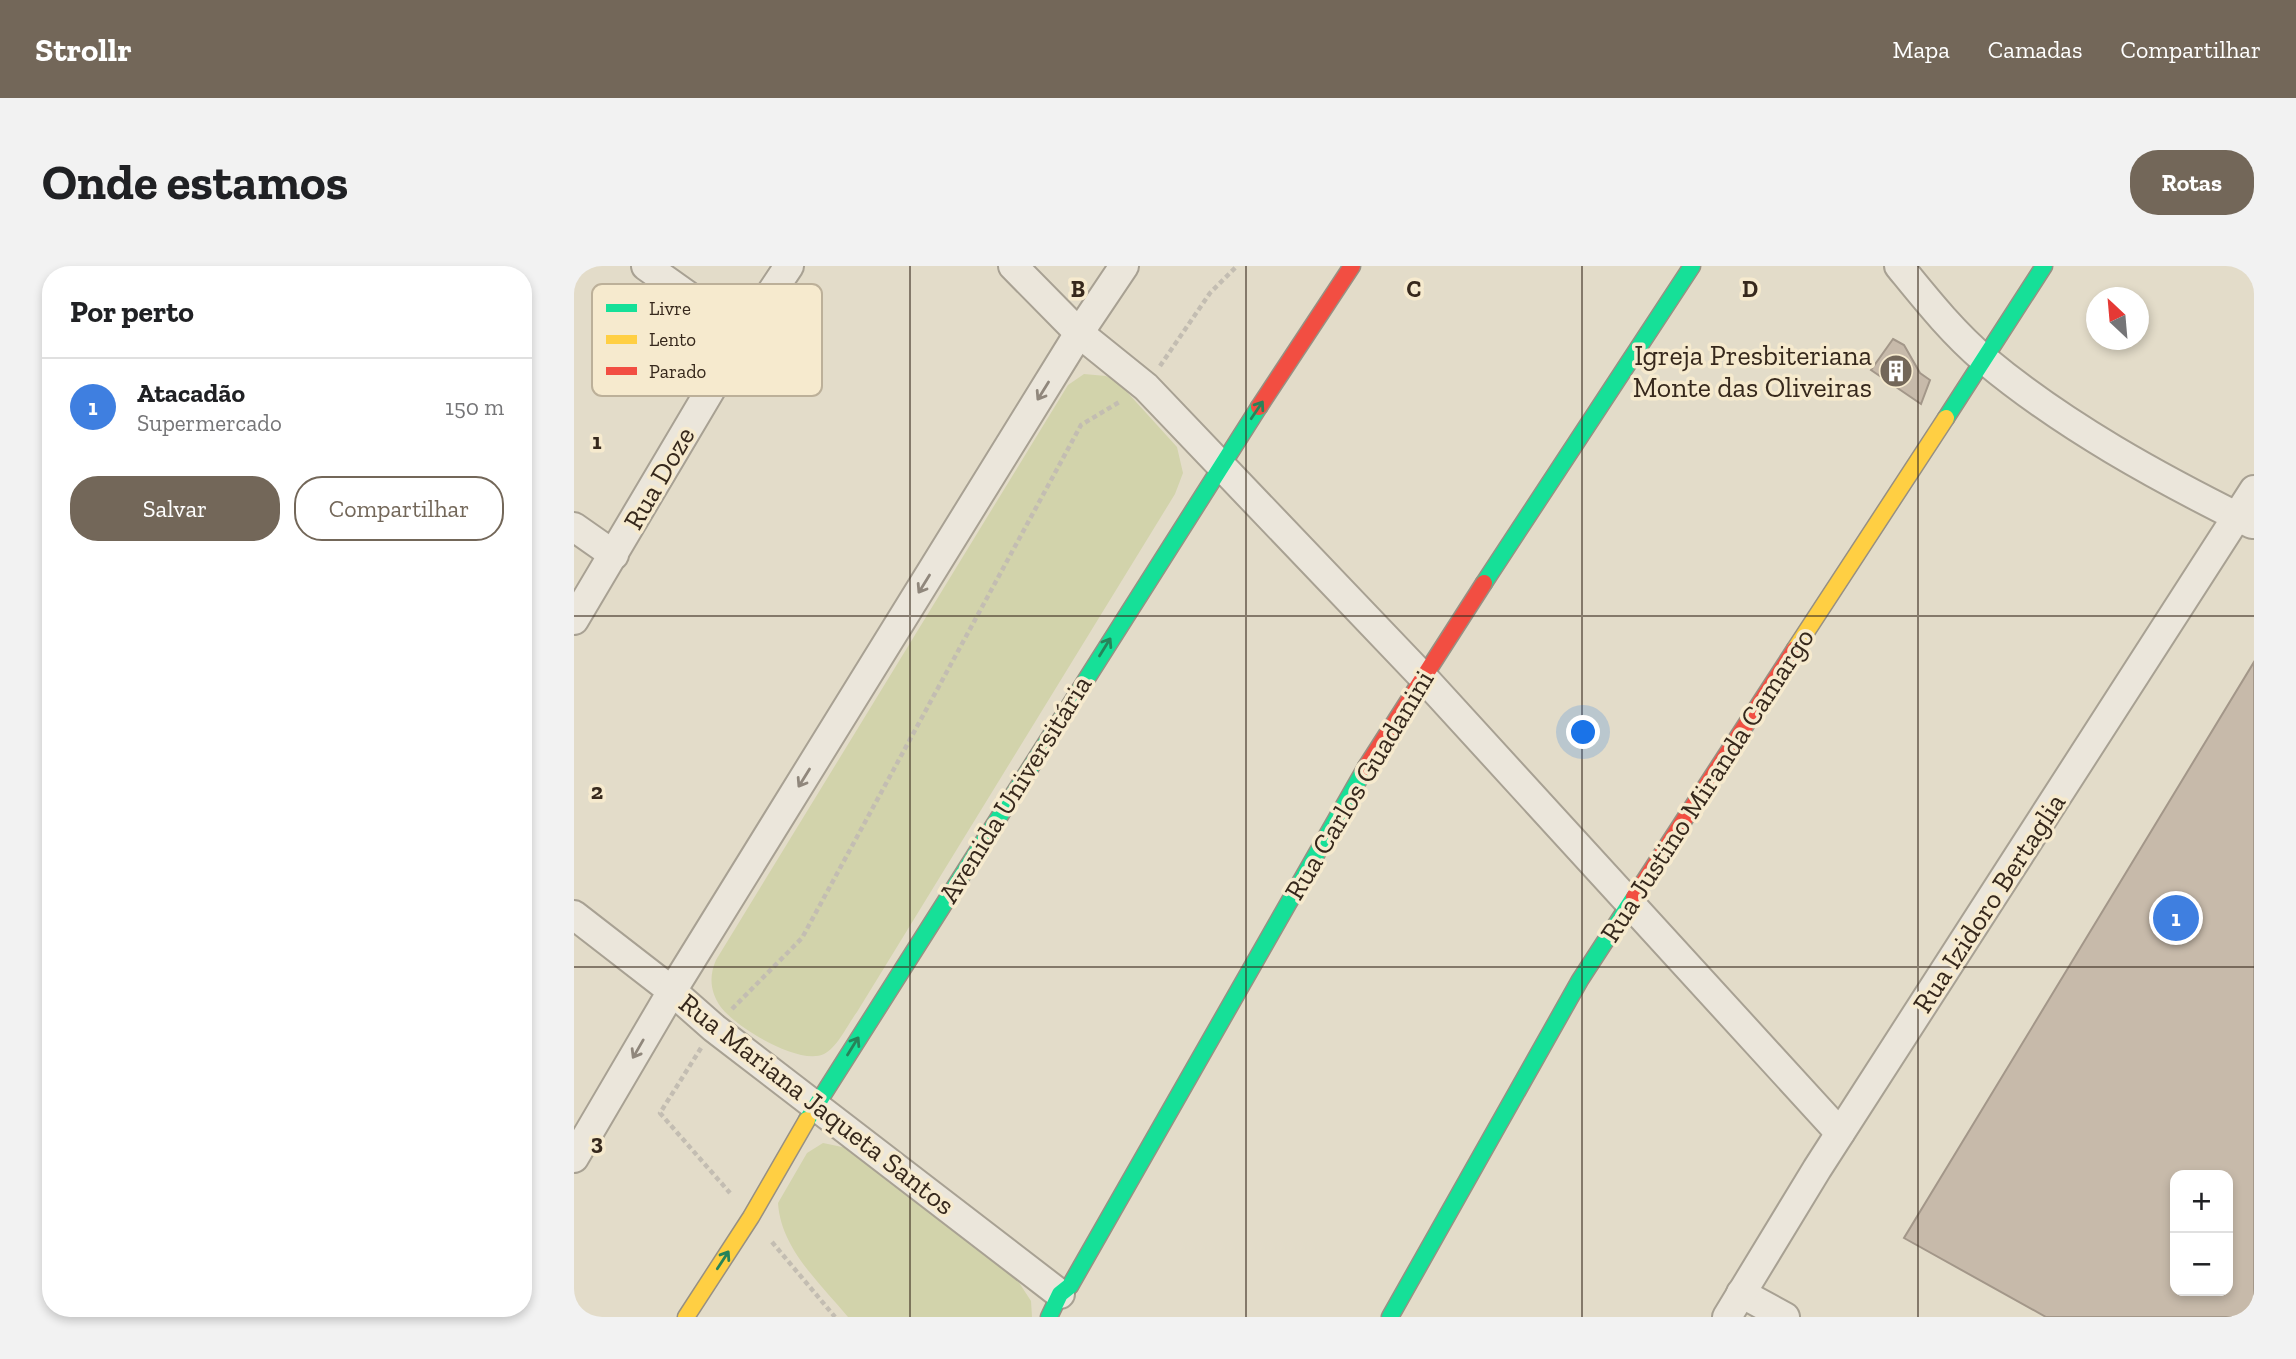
<!DOCTYPE html>
<html lang="pt">
<meta charset="utf-8">
<style>
:root{--surface:#fff;--page:#f2f2f2;--text:#202124;--muted:#757577;--line:#e0e0e0;--accent:#736759}
body{margin:0;font-family:"Zilla Slab",serif;background:var(--page);color:var(--text)}
.controls{position:absolute;right:21px;bottom:21px;display:grid;overflow:hidden;border-radius:14px;box-shadow:0 4px 10px #0003}
.controls button{width:63px;height:63px;display:grid;place-items:center;padding:0;border:0;border-bottom:2px solid var(--line);background:var(--surface);color:var(--text);font:35px sans-serif}
.compass{position:absolute;left:1512px;top:21px;width:63px;height:63px;border-radius:50%;background:var(--surface);box-shadow:0 4px 10px #0003;rotate:334deg}
.you{position:absolute;left:1010px;top:467px;width:24px;height:24px;margin:-18px;border:5px solid #fff;border-radius:50%;background:#1a73e8;box-shadow:0 0 0 10px #1a73e833}
.badge{display:grid;place-items:center;width:46px;height:46px;border-radius:50%;background:var(--accent);color:#fff;font-size:23px;font-weight:700}
.pin{position:absolute;translate:-50% -50%;border:4px solid #fff;box-shadow:0 2px 7px #0006}
.list{margin:0;padding:0;list-style:none}
h2{display:flex;justify-content:space-between;align-items:center;height:91px;margin:0;padding:0 28px;font-size:30px}
h2 small{font-size:23px;font-weight:400;color:var(--muted)}
.list li{display:grid;grid-template-columns:46px 1fr auto;gap:21px;align-items:center;box-sizing:border-box;height:98px;padding:0 28px;border-top:2px solid var(--line)}
.list b{display:block;font-size:26px;white-space:nowrap}
.list p{margin:0;font-size:23px;white-space:nowrap;color:var(--muted)}
.list em{font-size:23px;font-style:normal;color:var(--muted)}
.actions{display:flex;gap:14px;padding:21px 28px}
.actions a{flex:1;padding:16px 0;border:2px solid var(--accent);border-radius:28px;text-align:center;font-size:24px;color:var(--accent)}
.actions .main{background:var(--accent);color:#fff}
.map{position:relative;flex:none;width:1680px;height:1051px;overflow:hidden;border-radius:28px}
header{display:flex;align-items:center;gap:42px;box-sizing:border-box;height:98px;padding:0 35px;background:var(--accent);color:#fff}
header strong{font-size:33px}
nav{display:flex;gap:38px;margin-inline-start:auto;font-size:24px}
.intro{display:flex;align-items:center;justify-content:space-between;box-sizing:border-box;height:168px;padding:0 42px}
h1{margin:0;font-size:49px}
.button{padding:18px 32px;border-radius:28px;background:var(--accent);color:#fff;font-size:24px;font-weight:700}
main{display:flex;gap:42px;padding:0 42px}
aside{flex:1;background:var(--surface);border-radius:28px;box-shadow:0 4px 10px #0003}
.map>svg:first-child{display:block}
</style>
<header>
<strong>Strollr</strong>
<nav><a>Mapa</a><a>Camadas</a><a>Compartilhar</a></nav>
</header>
<div class="intro"><h1>Onde estamos</h1><a class="button">Rotas</a></div>
<main>
<aside>
<h2>Por perto<small></small></h2>
<ul class="list">
<li><span class="badge" style="background:#3f7fe0">1</span><div><b>Atacadão</b><p>Supermercado</p></div><em>150 m</em></li>
</ul>
<div class="actions"><a class="main">Salvar</a><a>Compartilhar</a></div>
</aside>
<div class="map">
<svg width="1680" height="1051" viewBox="0 0 1680 1051">
<rect width="100%" height="100%" fill="#e3dcc9"/>
<g fill="#d2d3ab">
<path d="M510 108 532 110 543 115 603 181 609 207 601 228 283 746C274 758 263 782 250 788 225 800 161 761 146 740 136 725 135 710 142 694L494 119Z"/>
<path d="M249 877 273 882 286 891 444 1015 457 1035 458 1051H274C246 1017 207 983 204 937L233 887Z"/>
</g>
<g fill="#c7baaa" stroke="#a39789" stroke-width="2" fill-rule="evenodd">
<path d="M1319 73 1330 79 1346 107 1356 114 1347 138 1297 104Z"/>
<path d="M1680 396V1051H1472L1330 972ZM1601 909H1654V1025H1601Z"/>
</g>
<g fill="none" stroke-linecap="round" stroke-linejoin="round">
<defs>
<g id="street">
<path d="M72 0 169 69"/>
<path d="M439 0 505 67 572 121 849 411 1266 867"/>
<path d="M1325 0C1352 33 1378 66 1411 94 1490 160 1585 212 1678 258"/>
<path d="M0 261 40 289"/>
<path d="M0 354 169 69 215 0"/>
<path d="M0 649 98 725 140 762 486 1028"/>
<path d="M0 892 98 725 505 67 550 0"/>
<path d="M1167 1027 1211 1051"/>
<path d="M1153 1051 1243 903 1680 224"/>
</g>
<g id="fast">
<path d="M1372 152 1470 0"/>
<path d="M910 317 1118 0"/>
<path d="M233 854 685 141"/>
<path d="M475 1051 486 1028 496 1020 792 501"/>
<path d="M816 1051 1006 714 1060 631"/>
</g>
<g id="slow">
<path d="M1221 383 1372 152"/>
<path d="M112 1051 177 951 233 854"/>
</g>
<g id="jam">
<path d="M685 141 778 0"/>
<path d="M792 501 910 317"/>
<path d="M1060 631 1221 383"/>
</g>
</defs>
<use href="#street" stroke="#a8a193" stroke-width="32"/>
<use href="#fast" stroke="#979083" stroke-width="19"/>
<use href="#slow" stroke="#979083" stroke-width="19"/>
<use href="#jam" stroke="#979083" stroke-width="19"/>
<g stroke="#c3bdb2" stroke-width="4.5" stroke-dasharray="5 3.5" stroke-linecap="butt">
<path d="M586 100 636 27 663 0"/>
<path d="M158 743 228 672 507 159 547 135"/>
<path d="M127 782 86 847 156 927"/>
<path d="M198 976 261 1051"/>
</g>
<use href="#street" stroke="#ebe6db" stroke-width="28"/>
<use href="#fast" stroke="#16e098" stroke-width="16"/>
<use href="#slow" stroke="#ffcf43" stroke-width="16"/>
<use href="#jam" stroke="#f24e42" stroke-width="16"/>
</g>
<defs><path id="oneway-shaft" d="M-6 0H5M1.5-3L5.5 0L1.5 3" fill="none" stroke-width="1.6" stroke-linecap="round" stroke-linejoin="round" transform="scale(1.75)"/></defs>
<g stroke="#90877c">
<use href="#oneway-shaft" transform="translate(469 125) rotate(122)"/>
<use href="#oneway-shaft" transform="translate(350 318) rotate(122)"/>
<use href="#oneway-shaft" transform="translate(230 512) rotate(122)"/>
<use href="#oneway-shaft" transform="translate(64 783) rotate(120)"/>
</g>
<g stroke="#26845a">
<use href="#oneway-shaft" transform="translate(683 144) rotate(-56)"/>
<use href="#oneway-shaft" transform="translate(531 381) rotate(-58)"/>
<use href="#oneway-shaft" transform="translate(279 780) rotate(-58)"/>
<use href="#oneway-shaft" transform="translate(149 994) rotate(-57)"/>
</g>
<path fill="none" stroke="#36281c" stroke-width="2" stroke-opacity="0.55" d="M336 0V1051M672 0V1051M1008 0V1051M1344 0V1051M0 350H1680M0 701H1680"/>
<defs>
<symbol id="building-disc" viewBox="-11 -11 22 22"><circle r="9.5" fill="#736759" stroke="#f6eace"/><path d="M-4-6H4V6H1V3H-1V6H-4ZM-2.5-4.3h1.7v1.8h-1.7ZM.8-4.3h1.7v1.8H.8ZM-2.5-1h1.7V.8h-1.7ZM.8-1h1.7V.8H.8Z" fill="#fff"/></symbol>
</defs>
<g fill-rule="evenodd">
<use href="#building-disc" x="1303" y="86" width="38" height="38"/>
</g>
<g text-anchor="middle" dominant-baseline="central" stroke-width="7" stroke-linejoin="round" paint-order="stroke">
<g font-size="28" fill="#36281c" stroke="#f6eace" text-anchor="end">
<text x="1298" y="89">Igreja Presbiteriana<tspan x="1298" dy="32">Monte das Oliveiras</tspan></text>
</g>
<g font-size="28" fill="#36281c" stroke="#f6eace">
<text transform="translate(85 212) rotate(-60)">Rua Doze</text>
<text transform="translate(785 519) rotate(-59)">Rua Carlos Guadanini</text>
<text transform="translate(1133 519) rotate(-57)">Rua Justino Miranda Camargo</text>
<text transform="translate(441 523) rotate(-58)">Avenida Universitária</text>
<text transform="translate(1415 637) rotate(-57)">Rua Izidoro Bertaglia</text>
<text transform="translate(243 838) rotate(38)">Rua Mariana Jaqueta Santos</text>
</g>
</g>
<rect x="18" y="18" width="230" height="112" rx="10" fill="#f6eace" stroke="#bcb099" stroke-width="2"/>
<rect x="32" y="38" width="31" height="8" fill="#16e098"/>
<rect x="32" y="69" width="31" height="9" fill="#ffcf43"/>
<rect x="32" y="101" width="31" height="8" fill="#f24e42"/>
<g font-size="19" fill="#36281c">
<text x="75" y="49">Livre</text>
<text x="75" y="80">Lento</text>
<text x="75" y="112">Parado</text>
</g>
<g font-size="23" text-anchor="middle" font-weight="bold" fill="#36281c" stroke="#f6eace" stroke-width="7" stroke-linejoin="round" paint-order="stroke">
<text x="504" y="31">B</text>
<text x="840" y="31">C</text>
<text x="1176" y="31">D</text>
<text x="23" y="183">1</text>
<text x="23" y="533">2</text>
<text x="23" y="884">3</text>
</g>
</svg>
<div class="controls">
<button>+</button>
<button>−</button>
</div>
<svg class="compass" viewBox="-18 -18 36 36"><path d="M0-13l5 13h-10z" fill="#e53935"/><path d="M0 13l5-13h-10z" fill="#757577"/></svg>
<div class="you"></div>
<div class="pin badge" style="left:1602px;top:652px;background:#3f7fe0">1</div>
</div>
</main>
